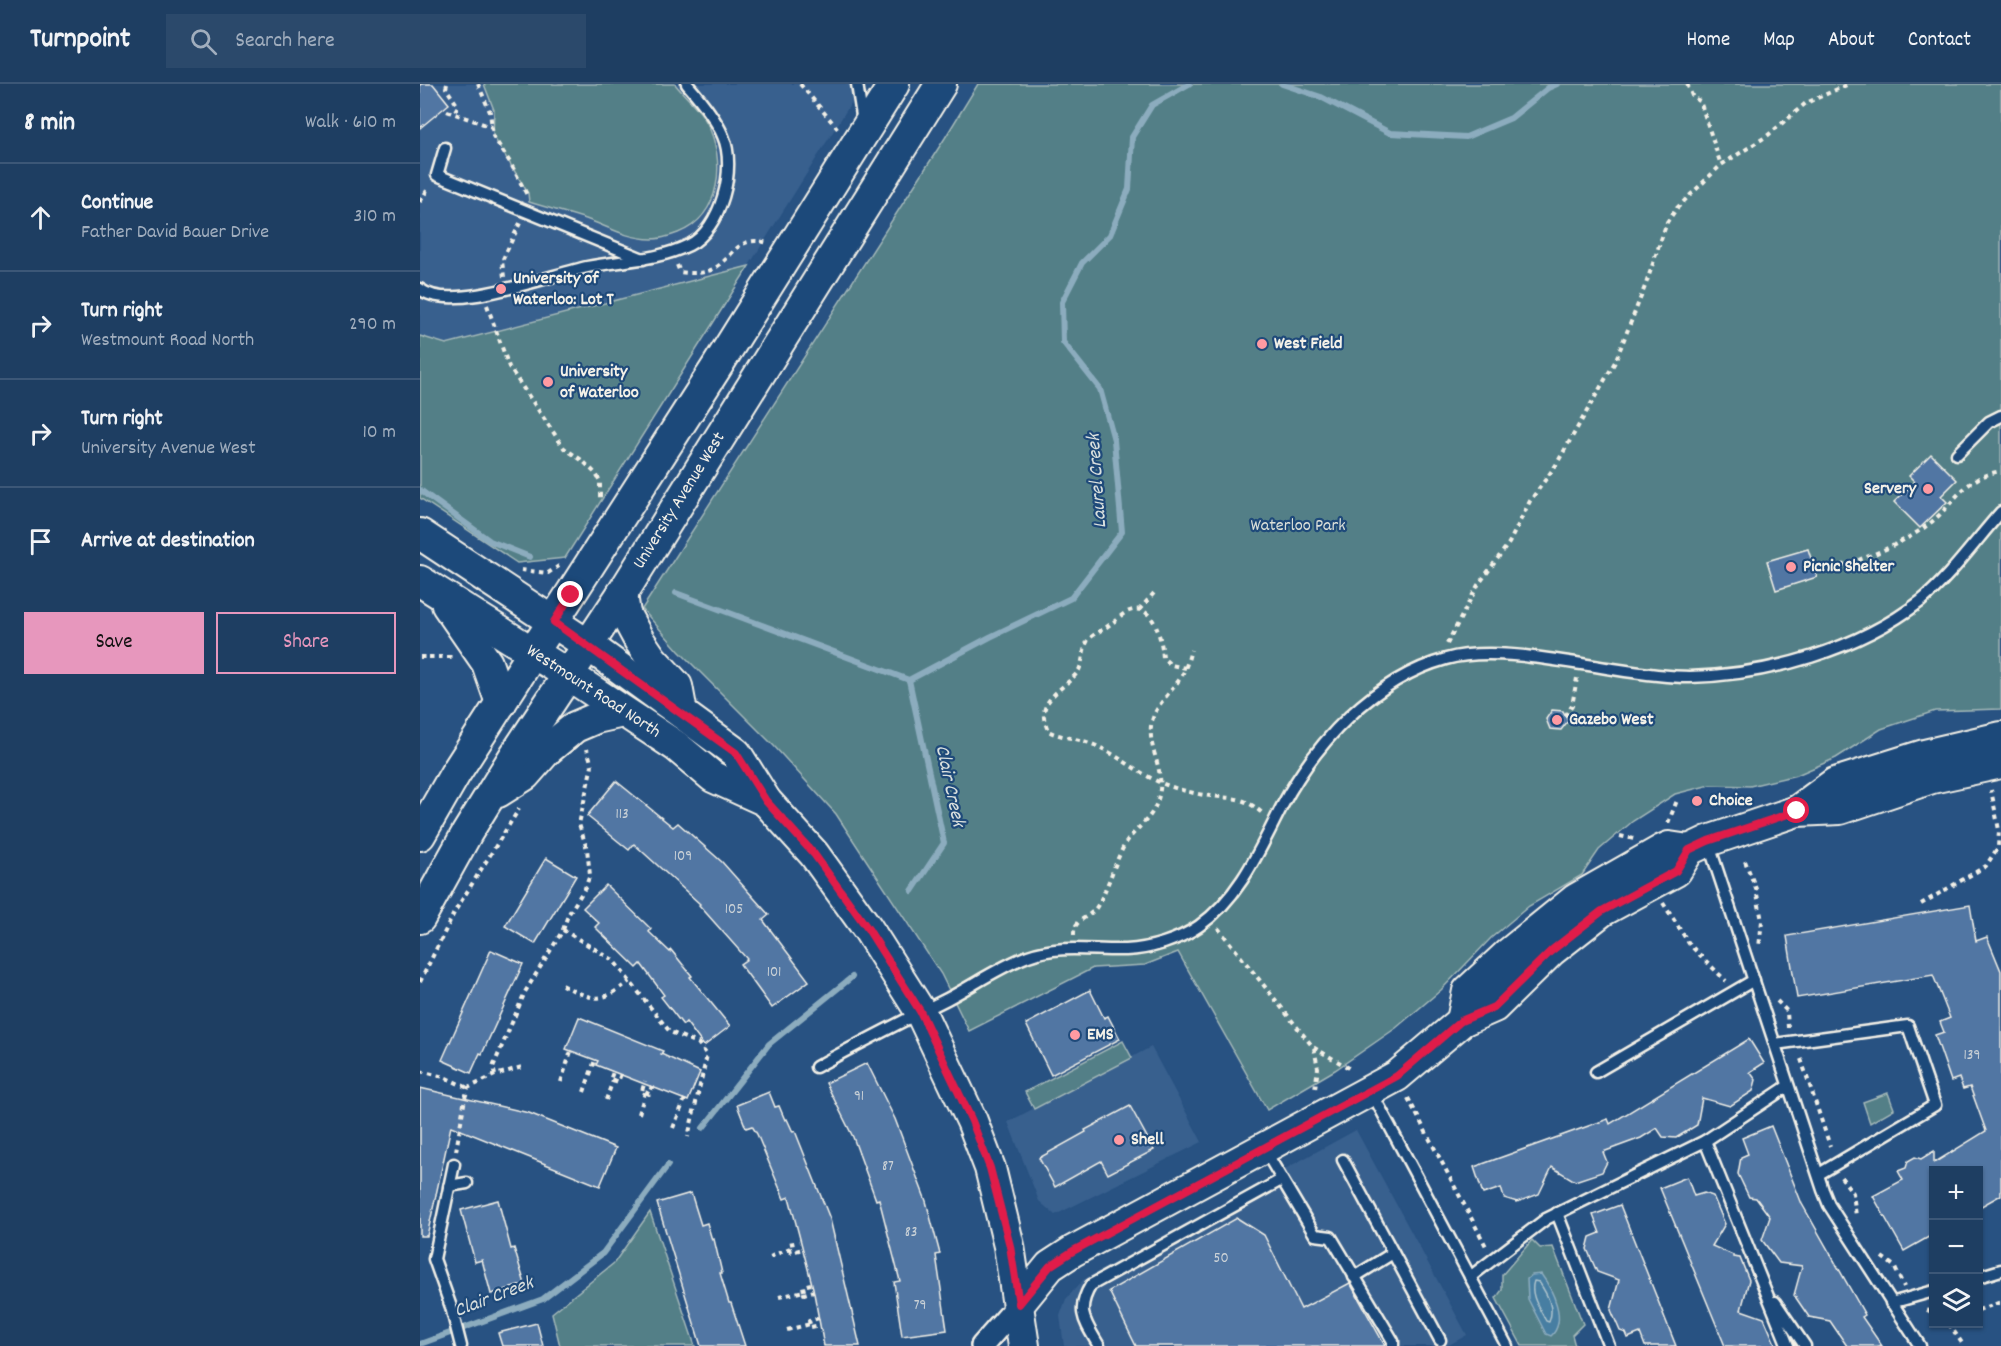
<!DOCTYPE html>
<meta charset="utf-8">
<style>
:root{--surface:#1e3e62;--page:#2b496b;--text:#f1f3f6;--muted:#a1aebe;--line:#3c5777;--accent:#e797bd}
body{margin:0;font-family:Dekko,sans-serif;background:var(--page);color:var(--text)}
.controls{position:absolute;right:18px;bottom:18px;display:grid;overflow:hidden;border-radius:0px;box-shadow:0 2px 4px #0004}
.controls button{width:54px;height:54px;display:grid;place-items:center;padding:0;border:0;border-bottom:2px solid var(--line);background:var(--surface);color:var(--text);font:30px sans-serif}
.stop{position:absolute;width:18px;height:18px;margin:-14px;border:4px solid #e11d48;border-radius:50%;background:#fff}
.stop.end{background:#e11d48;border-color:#fff;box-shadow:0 2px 6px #0008}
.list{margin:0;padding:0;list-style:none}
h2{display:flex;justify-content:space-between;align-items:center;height:78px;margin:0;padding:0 24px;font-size:26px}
h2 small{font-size:20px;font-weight:400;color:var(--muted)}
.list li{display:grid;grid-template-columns:39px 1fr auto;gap:18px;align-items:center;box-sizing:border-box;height:108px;padding:0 24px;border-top:2px solid var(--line)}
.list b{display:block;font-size:22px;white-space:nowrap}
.list p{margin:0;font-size:20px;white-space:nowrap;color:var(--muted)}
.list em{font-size:20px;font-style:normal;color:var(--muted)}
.actions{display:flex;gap:12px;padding:18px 24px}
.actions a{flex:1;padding:14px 0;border:2px solid var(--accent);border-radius:0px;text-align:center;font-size:21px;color:var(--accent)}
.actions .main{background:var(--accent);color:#111}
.icon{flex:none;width:33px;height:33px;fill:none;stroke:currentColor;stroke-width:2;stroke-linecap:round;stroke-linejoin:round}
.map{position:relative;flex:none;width:1581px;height:1262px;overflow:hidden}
header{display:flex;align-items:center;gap:36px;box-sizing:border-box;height:84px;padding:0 30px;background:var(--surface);border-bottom:2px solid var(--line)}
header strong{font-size:28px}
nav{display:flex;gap:33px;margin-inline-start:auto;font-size:21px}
.search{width:420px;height:54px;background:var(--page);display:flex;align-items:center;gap:15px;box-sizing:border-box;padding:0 21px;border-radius:0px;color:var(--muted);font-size:22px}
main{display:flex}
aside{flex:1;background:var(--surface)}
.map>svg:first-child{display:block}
</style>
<header>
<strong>Turnpoint</strong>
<div class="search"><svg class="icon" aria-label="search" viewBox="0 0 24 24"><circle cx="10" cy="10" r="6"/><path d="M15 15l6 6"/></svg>Search here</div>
<nav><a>Home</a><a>Map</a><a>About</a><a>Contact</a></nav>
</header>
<main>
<aside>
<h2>8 min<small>Walk · 610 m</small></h2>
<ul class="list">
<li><svg class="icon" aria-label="ahead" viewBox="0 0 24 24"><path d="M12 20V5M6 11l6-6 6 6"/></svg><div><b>Continue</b><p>Father David Bauer Drive</p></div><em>310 m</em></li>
<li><svg class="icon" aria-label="right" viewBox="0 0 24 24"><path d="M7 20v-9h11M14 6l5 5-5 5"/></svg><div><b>Turn right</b><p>Westmount Road North</p></div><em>290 m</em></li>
<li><svg class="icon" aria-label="right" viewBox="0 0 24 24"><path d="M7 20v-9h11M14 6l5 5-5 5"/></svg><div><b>Turn right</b><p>University Avenue West</p></div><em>10 m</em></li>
<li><svg class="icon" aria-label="arrive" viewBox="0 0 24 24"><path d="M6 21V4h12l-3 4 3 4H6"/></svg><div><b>Arrive at destination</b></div></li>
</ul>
<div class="actions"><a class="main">Save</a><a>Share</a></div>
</aside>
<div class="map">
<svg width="1581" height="1262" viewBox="0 0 1581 1262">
<rect width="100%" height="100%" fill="#285282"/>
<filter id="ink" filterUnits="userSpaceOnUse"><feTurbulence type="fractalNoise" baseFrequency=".0167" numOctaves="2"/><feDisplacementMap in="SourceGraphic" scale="12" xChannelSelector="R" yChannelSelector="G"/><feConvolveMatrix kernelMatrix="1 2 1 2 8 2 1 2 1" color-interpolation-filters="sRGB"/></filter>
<g filter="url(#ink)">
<g fill="#38608e">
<path d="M0 0H443L145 474 97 479 0 414Z"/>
<path d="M731 963 782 1058 635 1131 619 1117 588 1038Z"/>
<path d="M936 1046 1047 1251 1027 1262H644L640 1232 646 1215 663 1196Z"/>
</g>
<g fill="#537f87" stroke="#a4b8b8" stroke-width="1.5">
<path d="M64 0H255C265 13 280 24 287 39 306 76 302 132 258 149 250 152 241 155 232 155 208 155 188 143 166 135 148 129 128 124 109 118L108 109 73 52 74 26Z"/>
<path d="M558 0H1581V625L1515 627 1461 645 1416 674 1377 691 1330 702 1290 701 1255 710 1213 737 1179 766 1162 791 1109 822 1071 854 1021 906 976 944 915 986 847 1026 758 868 725 881 673 884 549 947 521 890 416 730 354 662 259 567 222 525 525 54Z"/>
<path d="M329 182 145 474 97 479 0 414V252L26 260Z"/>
<path d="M703 957 712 974 614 1025 605 1008Z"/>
<path d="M1468 1009 1474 1025 1450 1039 1443 1018Z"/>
<path d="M230 1128 275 1262H140L132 1229 194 1179Z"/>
<path d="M1112 1156 1120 1164 1133 1163 1163 1240 1152 1251 1155 1262H1102L1076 1214 1082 1206V1191Z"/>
</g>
<path fill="#467ea2" stroke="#8cacbe" stroke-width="1.5" d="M1121 1190C1132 1205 1148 1236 1131 1252L1126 1250 1108 1215 1107 1195 1112 1191Z"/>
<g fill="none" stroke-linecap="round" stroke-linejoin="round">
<path stroke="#aec3cc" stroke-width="1.5" d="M1114 1197 1119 1198C1127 1210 1135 1224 1129 1238L1126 1237C1120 1225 1109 1211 1114 1197Z"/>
<g stroke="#8cacbe" stroke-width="6">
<path d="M862 0 901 13 970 49 1046 53 1091 34 1128 4 1137 0"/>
<path d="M0 406 70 457 110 473"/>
<path d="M256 509 489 596 570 553 651 514 702 448 694 356 680 305 643 258 642 218 662 179 690 151 709 105 712 53 732 21 769 0"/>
<path d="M489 596 524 759 492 807"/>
<path d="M283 1044 349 960 432 893"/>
<path d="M0 1260 123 1215 183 1169 248 1081"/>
</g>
</g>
<g fill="#5176a3" stroke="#f4f1e8" stroke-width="1.5">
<path d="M0 0H13L29 20 0 44Z"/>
<path d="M1511 370 1537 396 1521 412 1527 418 1500 444 1474 418 1495 398 1489 392Z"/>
<path d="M1388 465 1397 493 1356 506 1347 477Z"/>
<path d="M1132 626 1143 627 1148 637 1141 646 1130 645 1126 635Z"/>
<path d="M196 697 253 743 258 739 302 778 349 831 343 836 389 897 352 924 320 880 327 875 279 821 280 820 214 760 209 766 167 732Z"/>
<path d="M126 774 156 792 115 860 85 842Z"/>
<path d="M186 801 231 845 229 848 250 868 251 866 272 892 270 893 310 942 284 962 266 938 263 941 241 913 244 911 221 880 217 884 175 843 179 839 163 824Z"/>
<path d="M1550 821 1556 857 1567 853 1581 887V1111L1558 1124V1086H1514V1150L1484 1167 1453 1112 1483 1096 1478 1087 1486 1084 1488 1077 1495 1073 1501 1075 1514 1067V1079L1566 1047 1550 1003 1543 1005 1539 994 1531 997 1515 951 1524 948 1520 938 1530 934 1513 891 1377 914 1367 852Z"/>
<path d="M71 866 103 880 62 970 60 969 51 989 22 976Z"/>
<path d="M670 906 684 934 688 932 700 955 631 991 606 940Z"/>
<path d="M159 933 243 967 241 970 280 988 268 1017 176 981 178 977 146 965Z"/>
<path d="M1329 955 1344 979 1330 988 1336 996 1333 1007 1310 1022 1282 1014 1277 1041 1256 1054 1243 1053 1237 1044 1221 1054 1183 1068 1187 1078 1182 1088 1155 1097 1132 1083 1119 1110 1097 1118 1084 1114 1081 1104 1063 1110 1054 1083 1188 1035 1190 1040Z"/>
<path d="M447 979 475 1035 506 1117 520 1170 516 1171 527 1246 482 1252 474 1198 480 1197 459 1115 456 1116 433 1053 406 999Z"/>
<path d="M0 1004 109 1029 196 1064 180 1102 31 1042 7 1152H0Z"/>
<path d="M349 1008 355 1023 359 1022 365 1036 367 1035 373 1048 375 1047 410 1135 440 1262H404L393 1204 369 1113 364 1115 337 1050 332 1042 326 1044 317 1021Z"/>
<path d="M710 1022 734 1066 688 1090 681 1077 635 1103 619 1074 666 1048 665 1046Z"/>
<path d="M1351 1042 1382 1120 1445 1231 1442 1233 1462 1262H1427L1410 1237 1389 1233 1374 1211 1382 1182 1359 1179 1342 1156 1350 1133 1336 1114 1329 1113 1318 1090 1321 1073 1328 1070 1322 1054Z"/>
<path d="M1267 1093 1274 1112 1284 1109 1293 1112 1305 1140 1292 1162 1313 1171V1173L1320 1174 1329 1196 1321 1226 1344 1234 1356 1262H1305L1240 1104Z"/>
<path d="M271 1109 281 1141 287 1139 292 1156 294 1155 302 1189H300L309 1219H311L325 1262H281L237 1119Z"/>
<path d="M78 1116 91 1165 94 1164 105 1200 71 1210 62 1176 55 1178 41 1126Z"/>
<path d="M1200 1121 1256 1262H1225L1220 1249 1208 1254 1206 1249 1200 1247 1191 1226 1199 1196 1177 1188 1167 1165 1170 1153 1180 1149 1173 1131Z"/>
<path d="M817 1134 844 1151 881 1225 930 1199 965 1262H716L689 1207Z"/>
<path d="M117 1239 123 1262H82L78 1249Z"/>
</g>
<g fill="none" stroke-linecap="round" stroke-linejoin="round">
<defs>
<g id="lane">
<path d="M437 0 443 38"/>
<path d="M25 64 17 91 223 175"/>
<path d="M0 205C30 230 130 191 167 183 202 176 236 177 269 161 301 145 317 84 303 52 295 33 281 16 267 0"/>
<path d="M1537 370 1569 338 1581 332"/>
<path d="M1288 758 1403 1106 1409 1121 1500 1262"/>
<path d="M1355 960 1488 942 1515 1021 1399 1090"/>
<path d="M396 983C439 959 483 937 527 915 554 901 579 883 608 872 641 860 672 867 706 866 730 865 759 856 779 842 820 813 840 765 862 722 896 658 954 595 1026 575 1072 562 1145 578 1193 585 1218 589 1245 593 1270 593 1349 591 1438 566 1501 517 1528 495 1557 455 1581 428"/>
<path d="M1176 988 1334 896"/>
<path d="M951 1007 1087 1262"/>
<path d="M1285 1057 1368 1262"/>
<path d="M844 1065 895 1151 911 1153 973 1257V1262"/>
<path d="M923 1076 1020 1256"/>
<path d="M34 1080 14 1175 31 1223 41 1262"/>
<path d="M29 1102 47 1099"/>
<path d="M1137 1129 1189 1262"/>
<path d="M934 1193 973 1169"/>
<path d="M1050 1193 1126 1135 1285 1057 1368 1002"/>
<path d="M1558 1193 1581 1186"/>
<path d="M1355 1218 1385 1262"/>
<path d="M1471 1219 1514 1207"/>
<path d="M679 1262C665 1238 655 1227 671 1201L861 1096"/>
</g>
<path id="street" d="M562 1262 599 1220"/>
<g id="secondary">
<path d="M0 450 168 561 316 669 346 717 394 770 448 845 500 927 552 1037 570 1084 589 1162 604 1262"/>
<path d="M0 497 147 590 256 662 293 693 346 717"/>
<path d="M202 510 205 530 219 556 232 575 257 602 262 629"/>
<path d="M27 521 67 579 81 619"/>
<path d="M78 708 105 691 127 666 155 643 176 634 203 628"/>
<path d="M1377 727 1415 699 1504 671 1581 653"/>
<path d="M0 751 35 690 296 284 474 0"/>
<path d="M0 834 47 749 95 671 202 510 521 0"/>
<path d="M1042 937 1048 907 1088 870 1156 815 1242 766 1249 763 1269 766"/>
<path d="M599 1220 630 1182 653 1167 977 992 1042 937 1074 923 1131 867 1182 827 1256 787 1269 766 1288 757 1377 727 1420 725 1512 694 1581 679"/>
</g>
</defs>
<use href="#lane" stroke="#f4f1e8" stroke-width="15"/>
<use href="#street" stroke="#f4f1e8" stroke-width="26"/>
<use href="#secondary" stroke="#f4f1e8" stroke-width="34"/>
<g stroke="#f4f1e8" stroke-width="4" stroke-dasharray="4.5 4.5" stroke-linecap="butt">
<path d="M27 0 26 4 38 22 34 29"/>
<path d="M58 0 70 28 73 52 91 80 108 113"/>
<path d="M380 0 418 45"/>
<path d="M1267 0 1273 14 1280 17 1301 81"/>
<path d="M27 27 72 43"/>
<path d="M0 118 9 103"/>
<path d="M257 181 260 188C273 190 287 190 298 182 316 169 319 151 348 159"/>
<path d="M84 193 82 177 100 139"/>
<path d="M67 221 89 283 144 364 163 377 176 390 180 397V417"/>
<path d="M101 486 128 489 139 482"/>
<path d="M1395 488C1431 481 1475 464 1505 443 1535 422 1540 394 1581 387"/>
<path d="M719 526 734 509"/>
<path d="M1027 560 1058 501 1089 459 1110 417 1136 381 1195 278 1226 200 1247 138 1257 124 1301 81 1347 52 1386 19 1429 0"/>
<path d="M0 573H35"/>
<path d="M766 584 751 581 743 574C742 557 734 515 707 528 702 530 697 536 692 539 685 545 676 548 669 555 662 564 664 576 659 586 650 601 622 612 624 633 624 637 627 643 628 647 642 654 658 654 672 660 697 670 718 689 741 699 756 705 775 710 791 712 814 715 823 712 842 729"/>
<path d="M1145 632 1152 622 1157 594"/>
<path d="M1248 739 1258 714"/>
<path d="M1200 752 1214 755"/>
<path d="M1325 777 1336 805 1342 837 1339 863"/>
<path d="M1243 819 1270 861 1306 897"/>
<path d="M1501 820 1566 782 1578 763 1579 746 1571 706"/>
<path d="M798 844 893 963 929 984"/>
<path d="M143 846 148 831 165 804 170 791 167 765 159 740 172 681 167 665"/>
<path d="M654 851C653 835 668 835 676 824 688 805 693 782 704 762 712 748 725 740 733 727 752 691 728 672 731 642 734 622 749 611 759 596 766 586 768 576 771 566"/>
<path d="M0 898 35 827 99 725"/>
<path d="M142 901C175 917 180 920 210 897"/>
<path d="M1357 917 1367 927 1368 944"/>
<path d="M894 964 898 984 895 1005"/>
<path d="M1381 975 1410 1062"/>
<path d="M0 987 24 993 48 1004"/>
<path d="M75 991 73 983 105 908 143 846 193 876 250 948 278 959 287 971 268 1053"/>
<path d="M193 996 198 998 202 987"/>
<path d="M141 998 151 967"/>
<path d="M164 1008 175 976"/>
<path d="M225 1008 229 1010 232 1002"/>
<path d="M988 1014 1067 1164"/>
<path d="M186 1016 193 996H190L193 988"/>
<path d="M219 1030 225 1008 222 1007 225 997"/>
<path d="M253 1044 265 1015"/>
<path d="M36 1067 45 1014 48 1004 75 991 102 983"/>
<path d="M1421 1093 1433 1109 1436 1132"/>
<path d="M370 1164 371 1168 383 1165"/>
<path d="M350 1173 370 1164 369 1160 379 1158"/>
<path d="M1462 1173 1474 1182 1484 1203"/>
<path d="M384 1207 383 1202 391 1200"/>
<path d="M359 1213 384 1207V1210L394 1207"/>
<path d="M1507 1226 1514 1229"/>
<path d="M1558 1226 1581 1218"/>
<path d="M390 1240 389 1237 399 1234"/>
<path d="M1529 1240 1544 1262"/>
<path d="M367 1246 390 1240 391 1243 400 1241"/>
</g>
<use href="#lane" stroke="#1f4a7a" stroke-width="10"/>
<use href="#street" stroke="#1f4a7a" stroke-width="21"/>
<use href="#secondary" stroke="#1f4a7a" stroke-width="30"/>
</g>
</g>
<g fill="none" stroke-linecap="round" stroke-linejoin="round" filter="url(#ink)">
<path stroke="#e11d48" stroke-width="8" d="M151 511 134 538 316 669 346 717 394 770 448 845 500 927 552 1037 570 1084 590 1162 599 1220 630 1182 653 1167 977 992 1041 937 1074 923 1131 867 1182 827 1256 787 1269 766 1288 757 1377 727"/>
</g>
<g fill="#ff9aa2" stroke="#1f4a7a" stroke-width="2">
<circle cx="81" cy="205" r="6"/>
<circle cx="842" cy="260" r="6"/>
<circle cx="128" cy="298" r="6"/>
<circle cx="1508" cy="405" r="6"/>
<circle cx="1371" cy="483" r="6"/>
<circle cx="1137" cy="636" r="6"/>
<circle cx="1277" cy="717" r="6"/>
<circle cx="655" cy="951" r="6"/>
<circle cx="699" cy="1056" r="6"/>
</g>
<g text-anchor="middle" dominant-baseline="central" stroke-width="4.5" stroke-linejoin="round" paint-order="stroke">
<g font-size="15" fill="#cbd2d7">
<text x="202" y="731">113</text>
<text x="263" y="773">109</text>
<text x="314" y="826">105</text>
<text x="354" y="889">101</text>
<text x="1552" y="972">139</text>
<text x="439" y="1013">91</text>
<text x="468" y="1083">87</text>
<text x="491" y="1149">83</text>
<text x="801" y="1175">50</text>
<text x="500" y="1222">79</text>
</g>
<g font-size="18" font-weight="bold" fill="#f4f1e8" stroke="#1f4a7a" text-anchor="start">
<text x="93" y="195">University of<tspan x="93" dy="21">Waterloo: Lot T</tspan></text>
<text x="854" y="260">West Field</text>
<text x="140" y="288">University<tspan x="140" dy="21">of Waterloo</tspan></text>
<text x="1496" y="405" text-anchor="end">Servery</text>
<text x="1383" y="483">Picnic Shelter</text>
<text x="1149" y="636">Gazebo West</text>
<text x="1289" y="717">Choice</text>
<text x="667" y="951">EMS</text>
<text x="711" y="1056">Shell</text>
</g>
<g font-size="18" fill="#f4f1e8" stroke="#1f4a7a">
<text transform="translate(260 417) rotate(-58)">University Avenue West</text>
<text transform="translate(173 608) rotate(33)">Westmount Road North</text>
</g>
<g font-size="18" fill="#dce0d9" stroke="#1f4a7a">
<text x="878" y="442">Waterloo Park</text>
</g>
<g font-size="20" font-style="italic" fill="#dae0de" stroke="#1f4a7a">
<text transform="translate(678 397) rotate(-94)">Laurel Creek</text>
<text transform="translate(529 702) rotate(78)">Clair Creek</text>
<text transform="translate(74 1214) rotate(-21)">Clair Creek</text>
</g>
</g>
</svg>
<div class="controls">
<button>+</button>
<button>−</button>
<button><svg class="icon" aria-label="layers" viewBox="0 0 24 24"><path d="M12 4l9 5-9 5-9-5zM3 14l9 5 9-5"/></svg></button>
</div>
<div class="stop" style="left:1377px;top:727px"></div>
<div class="stop end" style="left:151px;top:511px"></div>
</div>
</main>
